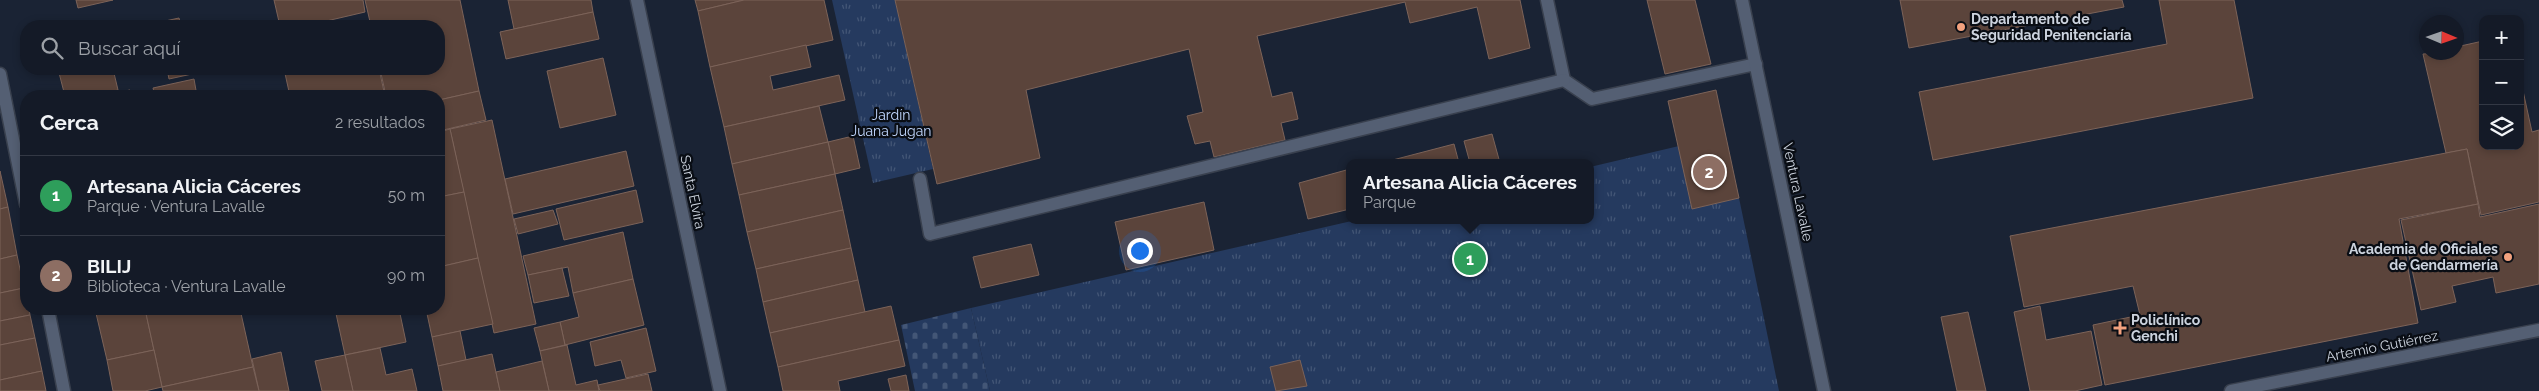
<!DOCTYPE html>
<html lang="es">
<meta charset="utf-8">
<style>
:root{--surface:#141a27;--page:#1d232f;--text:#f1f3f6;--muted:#9da1a7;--line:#333844;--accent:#0f766e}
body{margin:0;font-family:Raleway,sans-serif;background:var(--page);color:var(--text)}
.controls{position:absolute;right:15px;top:15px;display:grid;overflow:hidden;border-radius:10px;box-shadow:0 2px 8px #0003}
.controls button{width:45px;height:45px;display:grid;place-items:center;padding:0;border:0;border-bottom:1px solid var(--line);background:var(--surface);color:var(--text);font:25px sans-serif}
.compass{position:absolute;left:2419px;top:15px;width:45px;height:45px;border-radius:50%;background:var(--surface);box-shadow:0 2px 8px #0003;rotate:92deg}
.you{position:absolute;left:1139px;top:250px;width:18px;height:18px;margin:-12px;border:4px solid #fff;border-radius:50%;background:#1a73e8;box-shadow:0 0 0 8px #1a73e833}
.badge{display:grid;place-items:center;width:32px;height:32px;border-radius:50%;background:var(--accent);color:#fff;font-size:16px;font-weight:700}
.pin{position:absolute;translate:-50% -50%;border:2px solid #fff;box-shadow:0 1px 5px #0006}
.popup{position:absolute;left:1346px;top:159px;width:248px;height:65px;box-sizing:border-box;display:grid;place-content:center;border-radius:10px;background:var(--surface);filter:drop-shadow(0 1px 4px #0005);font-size:16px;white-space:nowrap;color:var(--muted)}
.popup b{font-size:19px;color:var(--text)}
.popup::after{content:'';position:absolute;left:50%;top:100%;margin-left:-10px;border:10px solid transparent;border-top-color:var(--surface)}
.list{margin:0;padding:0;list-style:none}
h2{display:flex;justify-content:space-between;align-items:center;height:65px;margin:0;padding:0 20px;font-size:21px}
h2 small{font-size:16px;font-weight:400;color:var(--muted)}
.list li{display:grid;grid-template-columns:32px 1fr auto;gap:15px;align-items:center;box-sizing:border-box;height:80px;padding:0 20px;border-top:1px solid var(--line)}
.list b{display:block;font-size:19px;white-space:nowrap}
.list p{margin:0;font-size:16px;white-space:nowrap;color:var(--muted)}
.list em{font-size:16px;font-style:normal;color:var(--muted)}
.icon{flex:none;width:28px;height:28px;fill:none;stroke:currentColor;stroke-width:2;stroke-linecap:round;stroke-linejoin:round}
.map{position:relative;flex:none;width:2539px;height:391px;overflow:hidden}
.search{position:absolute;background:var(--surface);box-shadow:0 2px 8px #0003;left:20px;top:20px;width:425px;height:55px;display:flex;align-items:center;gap:12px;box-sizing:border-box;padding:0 18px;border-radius:20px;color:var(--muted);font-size:19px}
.panel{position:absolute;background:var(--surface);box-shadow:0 2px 8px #0003;left:20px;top:90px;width:425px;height:225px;border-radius:20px}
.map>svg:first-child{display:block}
</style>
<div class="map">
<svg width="2539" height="391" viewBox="0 0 2539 391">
<defs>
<pattern id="cemetery-stones" width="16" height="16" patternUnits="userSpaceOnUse" patternTransform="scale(1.25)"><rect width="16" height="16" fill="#253a5f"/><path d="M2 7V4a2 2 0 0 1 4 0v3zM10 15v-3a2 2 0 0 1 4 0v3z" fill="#435676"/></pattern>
<pattern id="park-tufts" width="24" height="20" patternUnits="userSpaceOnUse" patternTransform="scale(1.25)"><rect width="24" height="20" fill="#253a5f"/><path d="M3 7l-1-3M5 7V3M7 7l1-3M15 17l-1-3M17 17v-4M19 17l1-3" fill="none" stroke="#435676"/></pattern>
</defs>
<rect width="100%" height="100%" fill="#1a2334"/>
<path fill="url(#cemetery-stones)" d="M971 308 990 391H915L901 325Z"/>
<g fill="url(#park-tufts)">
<path d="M832 0H895L933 169 873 183Z"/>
<path d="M1679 146 1692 209 1739 198 1779 391H990L971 308 1356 220H1590V167Z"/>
</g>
<g fill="#5b443b" stroke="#7c6359">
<path d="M76 0H113L78 8Z"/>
<path d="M274 0H363L365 12 305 26H280Z"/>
<path d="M365 0H460L479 91 439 100V96H386L380 69H439V26H371Z"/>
<path d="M508 0H591L593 12 514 29Z"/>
<path d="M695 0H744L698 11Z"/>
<path d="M744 0H824L833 40 710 67 698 11Z"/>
<path d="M895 0H1520L1530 48 1489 59 1477 7 1410 23 1405 2 1257 36 1272 97 1292 92 1298 119 1281 123 1285 140 1214 157 1210 141 1195 144 1187 116 1203 112 1189 49 1026 90 1040 158 937 184Z"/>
<path d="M1647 0H1695L1711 64 1665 74Z"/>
<path d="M1900 0H2122L2124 7 1909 48Z"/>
<path d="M2159 0H2234L2253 98 1933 160 1919 92 2167 44Z"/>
<path d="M593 12 599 39 506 59 500 32Z"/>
<path d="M179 18 181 26H157L156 23Z"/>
<path d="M2483 41V146H2520V77L2532 132 2539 130V202L2481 215 2467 149 2446 153 2423 54 2456 52V47Z"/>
<path d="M806 45 811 67 770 76 773 90 839 75 845 100 724 127 710 67Z"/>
<path d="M603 58 616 115 560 128 547 71Z"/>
<path d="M58 69H113L118 90 91 96H65Z"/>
<path d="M167 69H191L192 74 169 79Z"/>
<path d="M284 69H379L385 96H290Z"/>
<path d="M194 79 197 96H155L153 88Z"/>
<path d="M130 90 131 96H99Z"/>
<path d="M1716 90 1739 198 1692 209 1668 101Z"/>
<path d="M479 91 486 120 439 131V100Z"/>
<path d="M819 106 828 142 732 164 724 127Z"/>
<path d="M492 120 536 324 494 333 450 129Z"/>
<path d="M450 129 464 192 439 197V132Z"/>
<path d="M1492 134 1500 163H1470L1464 141Z"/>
<path d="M853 136 860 168 835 174 828 142Z"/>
<path d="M828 142 835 174 739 195 732 164Z"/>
<path d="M1454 144 1459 163H1385V162Z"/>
<path d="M2467 149 2478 204 2399 219 2418 323 2105 385 2093 325 2140 315 2133 286 2024 307 2010 236Z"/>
<path d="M626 151 634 186 513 214 505 179Z"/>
<path d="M1350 169V209L1308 219 1299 183Z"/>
<path d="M0 171 8 207 0 209Z"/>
<path d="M835 174 843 210 747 232 739 195Z"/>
<path d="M636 190 643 222 564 240 556 209Z"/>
<path d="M464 192 478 258 439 267V197Z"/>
<path d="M1204 202 1214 250 1126 270 1115 222Z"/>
<path d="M2478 204 2480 217 2539 204V284L2496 293 2493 277 2452 286 2456 302 2421 310 2401 220Z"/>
<path d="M8 207 17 255 0 259V209Z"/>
<path d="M553 210 558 224 518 234 514 219Z"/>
<path d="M843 210 851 248 756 269 747 232Z"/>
<path d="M623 232 633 279 573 293 568 267 528 275 523 256Z"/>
<path d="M1031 244 1039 275 981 288 973 257Z"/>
<path d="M851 248 858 280 763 302 756 269Z"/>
<path d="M17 255 24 288 0 293V259Z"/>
<path d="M478 258 493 324 432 337 426 309H439V267Z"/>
<path d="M562 268 569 296 534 303 528 275Z"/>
<path d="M633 279 644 325 565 345 560 322 579 317 573 293Z"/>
<path d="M858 280 865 312 770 333 763 302Z"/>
<path d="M24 288 26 309H29L30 315 0 321V293Z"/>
<path d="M891 306 899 340 778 367 770 333Z"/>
<path d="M2040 306 2046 340 2091 331 2102 385 2075 391H2030L2014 312Z"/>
<path d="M95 309H145L154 350 107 360Z"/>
<path d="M145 309H240L253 367 162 387Z"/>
<path d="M335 309H399L406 342 345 355Z"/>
<path d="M1968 312 1986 391H1957L1941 317Z"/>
<path d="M30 315 35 338 0 345V321Z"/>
<path d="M560 322 565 345 540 351 534 328Z"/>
<path d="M646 328 656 371 626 378 621 360 595 366 590 342Z"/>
<path d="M460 331 466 360 438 366 432 337Z"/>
<path d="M35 338 42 371 0 380V345Z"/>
<path d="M899 340 905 366 838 381 840 391H783L778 367Z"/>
<path d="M567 345 576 385 597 380 599 391H549L540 351Z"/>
<path d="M380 348 386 375 412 369 417 391H353L345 355Z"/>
<path d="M154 350 162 387 145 391H113L107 360Z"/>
<path d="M281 352 289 391H259L252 359Z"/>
<path d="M492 354 500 391H443L438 366Z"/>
<path d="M345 355 353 391H322L315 361Z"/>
<path d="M1300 360 1307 386 1276 391 1270 367Z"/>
<path d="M542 361 549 391H500L496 372Z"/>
<path d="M253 367 259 391H163L162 387Z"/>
<path d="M42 371 46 391H0V380Z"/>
<path d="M648 374 652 391H600L598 385Z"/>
<path d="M906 375 909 391H891L888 379Z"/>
</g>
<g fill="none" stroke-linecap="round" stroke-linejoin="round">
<defs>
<g id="minor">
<path d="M637 0 720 391"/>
<path d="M1547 0 1564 80 1592 99 1756 64"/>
<path d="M1742 0 1824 391"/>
<path d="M0 74 26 204"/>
<path d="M920 179 930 234 1564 80"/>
<path d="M48 309 64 391"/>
<path d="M2231 391 2539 330"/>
</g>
</defs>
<use href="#minor" stroke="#39404e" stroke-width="15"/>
<use href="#minor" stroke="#545f73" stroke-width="12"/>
</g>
<g fill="#f2a17e" stroke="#090d14" stroke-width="2">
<circle cx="1961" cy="27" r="5"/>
<circle cx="2508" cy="257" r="5"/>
<path d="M2117.5 320.5h5v5h5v5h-5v5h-5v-5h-5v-5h5z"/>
</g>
<g text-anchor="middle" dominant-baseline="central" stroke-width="4.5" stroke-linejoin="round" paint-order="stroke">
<g font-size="14" font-weight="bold" fill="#ccd3de" stroke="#090d14" text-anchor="start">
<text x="1971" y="19">Departamento de<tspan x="1971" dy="16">Seguridad Penitenciaría</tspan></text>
<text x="2498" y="249" text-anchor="end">Academia de Oficiales<tspan x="2498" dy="16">de Gendarmería</tspan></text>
<text x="2131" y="320">Policlínico<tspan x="2131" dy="16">Genchi</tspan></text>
</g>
<g font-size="14" fill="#c2d8ff" stroke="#090d14">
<text x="891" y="115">Jardín<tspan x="891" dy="16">Juana Jugan</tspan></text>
</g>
<g font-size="14" fill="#ccd3de" stroke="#090d14">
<text transform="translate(693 192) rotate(78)">Santa Elvira</text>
<text transform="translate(1798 192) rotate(78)">Ventura Lavalle</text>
<text transform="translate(2382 346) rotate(-11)">Artemio Gutiérrez</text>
</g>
</g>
</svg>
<div class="controls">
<button>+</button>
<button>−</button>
<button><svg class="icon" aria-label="layers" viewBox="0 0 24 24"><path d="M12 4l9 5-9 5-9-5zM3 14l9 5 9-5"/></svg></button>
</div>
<svg class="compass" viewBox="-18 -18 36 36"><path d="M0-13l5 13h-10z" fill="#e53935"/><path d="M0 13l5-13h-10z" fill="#9da1a7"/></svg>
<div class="you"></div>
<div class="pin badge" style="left:1470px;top:259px;background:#2e9e5b">1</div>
<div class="popup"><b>Artesana Alicia Cáceres</b>Parque</div>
<div class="pin badge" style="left:1709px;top:172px;background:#8d6e63">2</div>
<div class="search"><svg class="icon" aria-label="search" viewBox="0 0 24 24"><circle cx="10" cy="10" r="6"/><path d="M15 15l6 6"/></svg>Buscar aquí</div>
<section class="panel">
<h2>Cerca<small>2 resultados</small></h2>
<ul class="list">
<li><span class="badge" style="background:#2e9e5b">1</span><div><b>Artesana Alicia Cáceres</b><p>Parque · Ventura Lavalle</p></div><em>50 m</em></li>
<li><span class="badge" style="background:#8d6e63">2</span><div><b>BILIJ</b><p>Biblioteca · Ventura Lavalle</p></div><em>90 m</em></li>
</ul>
</section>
</div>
